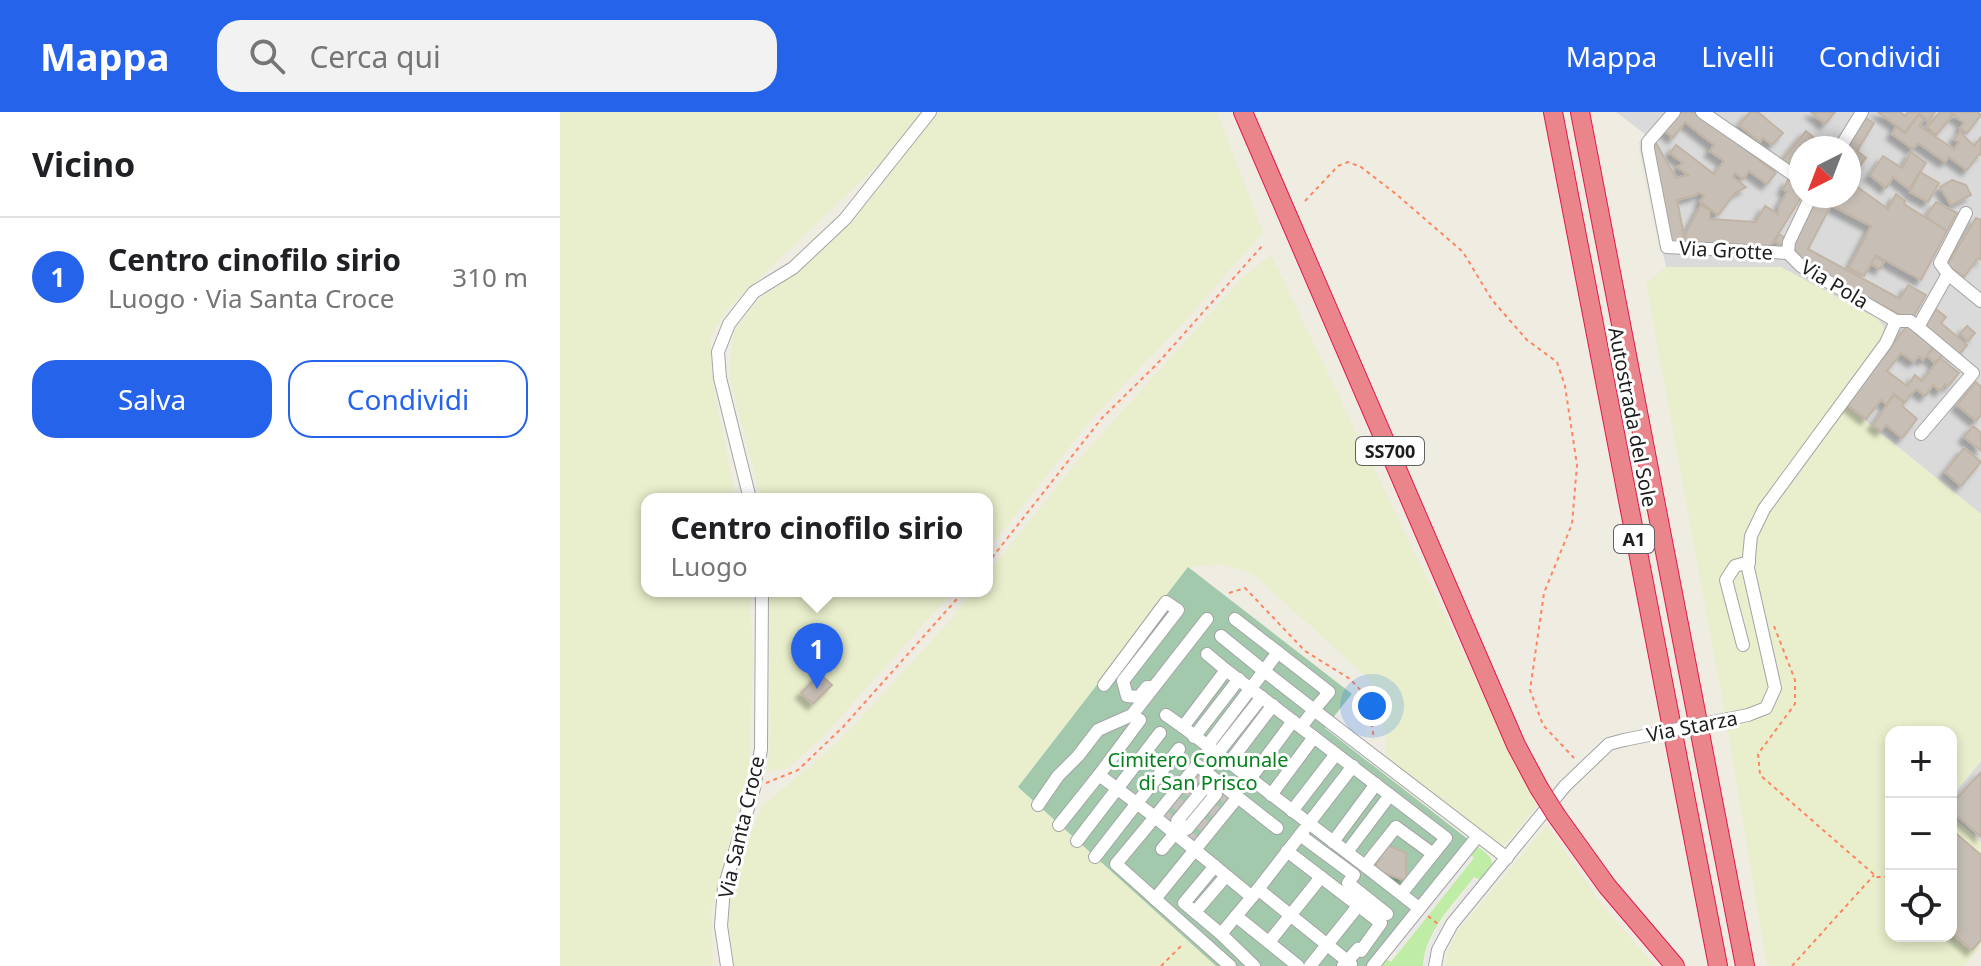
<!DOCTYPE html>
<html lang="it">
<meta charset="utf-8">
<style>
:root{--surface:#fff;--page:#f2f2f2;--text:#202124;--muted:#757577;--line:#e0e0e0;--accent:#2563eb}
body{margin:0;font-family:"Noto Sans",sans-serif;background:var(--page);color:var(--text)}
.controls{position:absolute;right:24px;bottom:24px;display:grid;overflow:hidden;border-radius:16px;box-shadow:0 4px 12px #0003}
.controls button{width:72px;height:72px;display:grid;place-items:center;padding:0;border:0;border-bottom:2px solid var(--line);background:var(--surface);color:var(--text);font:40px sans-serif}
.compass{position:absolute;left:1229px;top:24px;width:72px;height:72px;border-radius:50%;background:var(--surface);box-shadow:0 4px 12px #0003;rotate:222deg}
.you{position:absolute;left:812px;top:594px;width:28px;height:28px;margin:-20px;border:6px solid #fff;border-radius:50%;background:#1a73e8;box-shadow:0 0 0 12px #1a73e833}
.badge{display:grid;place-items:center;width:52px;height:52px;border-radius:50%;background:var(--accent);color:#fff;font-size:26px;font-weight:700}
.pin{position:absolute;translate:-50% -66px;filter:drop-shadow(0 2px 4px #0008)}
.pin::after{content:'';position:absolute;top:42px;width:28px;height:24px;background:inherit;clip-path:polygon(0 0,100% 0,50% 100%)}
.popup{position:absolute;left:81px;top:381px;width:352px;height:104px;box-sizing:border-box;display:grid;place-content:center;border-radius:16px;background:var(--surface);filter:drop-shadow(0 2px 6px #0005);font-size:26px;white-space:nowrap;color:var(--muted)}
.popup b{font-size:30px;color:var(--text)}
.popup::after{content:'';position:absolute;left:50%;top:100%;margin-left:-16px;border:16px solid transparent;border-top-color:var(--surface)}
.list{margin:0;padding:0;list-style:none}
h2{display:flex;justify-content:space-between;align-items:center;height:104px;margin:0;padding:0 32px;font-size:34px}
h2 small{font-size:26px;font-weight:400;color:var(--muted)}
.list li{display:grid;grid-template-columns:52px 1fr auto;gap:24px;align-items:center;box-sizing:border-box;height:120px;padding:0 32px;border-top:2px solid var(--line)}
.list b{display:block;font-size:30px;white-space:nowrap}
.list p{margin:0;font-size:26px;white-space:nowrap;color:var(--muted)}
.list em{font-size:26px;font-style:normal;color:var(--muted)}
.actions{display:flex;gap:16px;padding:24px 32px}
.actions a{flex:1;padding:18px 0;border:2px solid var(--accent);border-radius:24px;text-align:center;font-size:28px;color:var(--accent)}
.actions .main{background:var(--accent);color:#fff}
.icon{flex:none;width:44px;height:44px;fill:none;stroke:currentColor;stroke-width:2;stroke-linecap:round;stroke-linejoin:round}
.map{position:relative;flex:none;width:1421px;height:854px;overflow:hidden}
header{display:flex;align-items:center;gap:48px;box-sizing:border-box;height:112px;padding:0 40px;background:var(--accent);color:#fff}
header strong{font-size:38px}
nav{display:flex;gap:44px;margin-inline-start:auto;font-size:28px}
.search{width:560px;height:72px;background:var(--page);display:flex;align-items:center;gap:20px;box-sizing:border-box;padding:0 28px;border-radius:24px;color:var(--muted);font-size:30px}
main{display:flex}
aside{flex:1;background:var(--surface)}
.map>svg:first-child{display:block}
</style>
<header>
<strong>Mappa</strong>
<div class="search"><svg class="icon" aria-label="search" viewBox="0 0 24 24"><circle cx="10" cy="10" r="6"/><path d="M15 15l6 6"/></svg>Cerca qui</div>
<nav><a>Mappa</a><a>Livelli</a><a>Condividi</a></nav>
</header>
<main>
<aside>
<h2>Vicino<small></small></h2>
<ul class="list">
<li><span class="badge">1</span><div><b>Centro cinofilo sirio</b><p>Luogo · Via Santa Croce</p></div><em>310 m</em></li>
</ul>
<div class="actions"><a class="main">Salva</a><a>Condividi</a></div>
</aside>
<div class="map">
<svg width="1421" height="854" viewBox="0 0 1421 854">
<defs>
<filter id="shadow"><feDropShadow dx="-5.5" dy="5.5" stdDeviation="2" flood-color="#0004"/></filter>
</defs>
<rect width="100%" height="100%" fill="#efece2"/>
<g fill="#dbdada" fill-rule="evenodd">
<path d="M1056 0H1421V402L1279 287 1221 155H1106L1079 31 1085 22ZM1241 36H1289V84H1241Z"/>
<path d="M1421 649V730L1391 703V685Z"/>
</g>
<g fill="#e9efcc">
<path d="M0 0H361L322 49 168 196 150 226 153 273 176 387H87V479H189L193 542 189 656 151 797 153 854H0Z"/>
<path d="M378 0H657L703 120 626 208 533 305 427 439V387H201L169 264 174 218 197 189 226 168 264 135 309 89Z"/>
<path d="M711 143 977 694 941 737 827 648 822 589 809 567 693 462 664 452 628 455 458 675 656 854H172L168 822 170 782 181 744 203 693 263 644 299 608 389 510 413 479H427V462L515 352 684 164Z"/>
<path d="M1106 155H1221L1318 207 1324 215 1323 227 1279 288 1421 402V649L1391 685V620H1331V824H1391V703L1421 730V834L1404 854H1207L1166 608 1086 171Z"/>
<path d="M210 479H393L264 623 228 656 206 660 210 635Z"/>
<path d="M987 713 1042 793 1095 854H885L887 842 897 820Z"/>
</g>
<path fill="#c0eda5" d="M917 734C936 748 936 750 922 769L914 765C894 792 865 819 863 854H819L824 846 831 850 914 746 908 740Z"/>
<path fill="#a2c9ac" d="M628 455 792 582 765 616 909 728 806 854H656L458 675Z"/>
<g fill="#e9e9e9">
<path d="M792 582 801 593 811 652 765 616Z"/>
<path d="M906 740 913 746 837 841 830 835Z"/>
<path d="M914 767 921 770 872 854H864L867 835 873 823Z"/>
</g>
<g fill="#c7bfb5" stroke="#c1b4a4" stroke-width="2" filter="url(#shadow)">
<path d="M1120 0H1137L1216 61 1207 72 1189 59 1183 67 1175 61 1173 65 1186 75 1175 81 1158 103 1140 89 1144 84 1139 80 1136 83 1117 88 1124 124 1122 131 1110 132 1089 32 1096 31 1116 66 1128 63 1117 55 1123 51 1110 41 1116 33 1154 62 1164 49 1150 39 1154 33 1125 10 1113 26 1105 19Z"/>
<path d="M1190 0H1198L1223 21 1212 33 1203 26 1200 30 1179 13Z"/>
<path d="M1251 0H1275L1265 12Z"/>
<path d="M1318 0H1340L1345 4 1348 0H1375L1368 9 1359 2 1345 20Z"/>
<path d="M1380 0H1389L1393 3 1376 23 1367 15Z"/>
<path d="M1390 0H1417L1421 3 1407 21 1400 16 1404 11Z"/>
<path d="M1359 3 1364 7 1359 14 1394 37 1399 30 1394 27 1400 20 1414 34 1421 25V43L1419 42 1407 58 1389 45 1385 50 1358 31 1353 37 1332 22 1336 15 1345 21Z"/>
<path d="M1302 4 1314 11 1297 39 1306 46 1289 67V36H1285Z"/>
<path d="M1246 19 1266 36H1241V63L1222 48Z"/>
<path d="M1351 40 1366 51 1349 77 1333 65 1326 76 1310 63 1323 44 1342 56Z"/>
<path d="M1360 60 1379 71 1368 90 1350 80Z"/>
<path d="M1228 68 1241 75 1242 84 1210 135 1124 131 1126 121 1141 93 1150 99V107L1196 110 1205 94 1218 102V96L1227 80 1223 77Z"/>
<path d="M1392 68 1406 73 1411 83 1391 93 1380 75Z"/>
<path d="M1289 69 1328 97 1336 82 1345 89 1344 92 1387 119 1361 168 1316 143 1304 164 1289 156 1311 114 1271 93 1248 137 1340 187 1348 173 1366 183 1351 209 1244 151 1235 138 1234 128 1258 84H1289Z"/>
<path d="M1376 90 1397 101 1387 119 1366 105Z"/>
<path d="M1416 106 1421 108V148L1418 146 1404 165 1387 153Z"/>
<path d="M1219 122 1227 127 1223 134 1215 130Z"/>
<path d="M1315 145 1324 150 1320 157 1311 152Z"/>
<path d="M1376 197 1386 205 1381 211 1407 233 1397 245 1361 215Z"/>
<path d="M1347 214 1373 235 1363 248 1359 244 1354 250 1341 241 1327 259 1347 274 1355 263 1362 269 1380 246 1399 261 1388 274 1385 272 1380 279 1373 273 1365 284 1356 277 1345 290 1334 282 1326 292 1321 288 1306 307 1287 292Z"/>
<path d="M1407 214 1415 221 1408 229 1400 222Z"/>
<path d="M1373 236 1382 243 1375 251 1367 244Z"/>
<path d="M1416 270 1421 275V303L1416 309 1397 293Z"/>
<path d="M1334 283 1344 291 1342 294 1357 307 1342 326 1326 313 1321 319 1313 313Z"/>
<path d="M1413 314 1421 321V339L1404 325Z"/>
<path d="M1404 336 1421 350 1401 374 1385 360Z"/>
<path d="M260 562 272 573 253 592 241 581Z"/>
<path d="M1421 660V725L1391 698V693Z"/>
<path d="M1391 717 1421 743V828L1412 838 1391 820Z"/>
<path d="M827 733 846 741V769L814 757Z"/>
</g>
<g fill="none" stroke-linecap="round" stroke-linejoin="round">
<g stroke="#c5c3bb" stroke-width="12" stroke-dasharray="12 6" stroke-linecap="butt">
<path d="M604 712 647 660"/>
<path d="M626 730 668 678"/>
</g>
<defs>
<g id="minor">
<path d="M1114 0 1088 30V37L1107 135 1228 141"/>
<path d="M1142 0 1241 68"/>
<path d="M1280 36 1302 0"/>
<path d="M1228 141 1241 154 1336 209H1350L1358 215 1388 162 1421 189"/>
<path d="M1228 141 1229 130 1251 84"/>
<path d="M1388 162 1380 151 1406 101"/>
<path d="M1358 215 1413 261 1361 322"/>
<path d="M190 387 160 266 158 240 169 212 194 180 233 156 285 107 370 0"/>
<path d="M661 524 704 559 718 540"/>
<path d="M1183 533 1166 468 1175 454 1189 450"/>
<path d="M647 542 666 558"/>
<path d="M544 573 606 490 618 498 563 569 567 584 579 585 587 575H593"/>
<path d="M606 603 623 615"/>
<path d="M1188 603 1206 596 1215 576 1188 456 1191 424 1204 397 1326 231 1336 209"/>
<path d="M741 615 754 598 947 746"/>
<path d="M634 625 679 567"/>
<path d="M647 634 704 559 754 598 769 580 675 507"/>
<path d="M657 642 702 585"/>
<path d="M669 651 713 593"/>
<path d="M539 663 580 608 572 603 647 507"/>
<path d="M690 667 733 609"/>
<path d="M711 683 754 625"/>
<path d="M478 693 498 664 518 644 538 618 572 603"/>
<path d="M732 699 776 642"/>
<path d="M749 711 793 654"/>
<path d="M499 713 539 663 595 705 556 752 670 854"/>
<path d="M717 716 637 653 595 705 692 785 744 718"/>
<path d="M740 723 794 763 788 771 827 802"/>
<path d="M517 729 600 621"/>
<path d="M773 730 816 672"/>
<path d="M602 737 622 713 627 717 656 682 646 674 617 709 622 713"/>
<path d="M727 739 821 811 801 839 798 837 783 854"/>
<path d="M787 740 830 683"/>
<path d="M535 745 619 637"/>
<path d="M655 754 624 791 661 822"/>
<path d="M805 754 623 615 666 558 886 726 873 742"/>
<path d="M698 777 791 852"/>
<path d="M841 782 873 742 836 715 805 754 855 793"/>
<path d="M692 785 661 822 694 854"/>
<path d="M595 787 677 686"/>
<path d="M635 800 666 764"/>
<path d="M676 804 738 854"/>
<path d="M709 830 761 765"/>
<path d="M167 854 161 814 164 776 194 676 201 637 202 479"/>
<path d="M750 854 798 794"/>
<path d="M813 854 917 725"/>
<path d="M875 854 878 838 892 812 1005 674 1049 632 1064 628"/>
</g>
<g id="highway">
<path d="M683 0 956 633 979 676"/>
<path d="M993 0 1158 854"/>
<path d="M1020 0 1185 854"/>
<path d="M996 703 1047 774 1115 854"/>
</g>
</defs>
<use href="#minor" stroke="#a4a4a4" stroke-width="14"/>
<use href="#highway" stroke="#e31948" stroke-width="20"/>
<g stroke="#ff8563" stroke-width="2" stroke-dasharray="4 4" stroke-linecap="butt">
<path d="M745 89 778 54 788 50 801 55 836 82 903 140 932 188 967 228 997 250 1005 274 1017 353 1012 412 984 481 970 578 983 613 1014 646"/>
<path d="M427 452 542 306 597 252 703 133"/>
<path d="M669 481 685 476 745 539 790 567 807 585 814 627"/>
<path d="M1214 514 1235 568V592L1198 642 1200 663 1317 765H1327L1331 760"/>
<path d="M206 671 238 658 283 615 404 479"/>
<path d="M868 804 879 813"/>
<path d="M601 854 621 834"/>
<path d="M1232 854 1314 763"/>
</g>
<use href="#minor" stroke="#fff" stroke-width="12"/>
<use href="#highway" stroke="#eb858c" stroke-width="18"/>
<defs>
<path id="minor-bridge" d="M1064 628 1188 603"/>
<path id="highway-bridge" d="M979 676 996 703"/>
</defs>
<use href="#minor-bridge" stroke="#a4a4a4" stroke-width="14" stroke-linecap="butt"/>
<use href="#highway-bridge" stroke="#e31948" stroke-width="20" stroke-linecap="butt"/>
<use href="#minor-bridge" stroke="#fff" stroke-width="12"/>
<use href="#highway-bridge" stroke="#eb858c" stroke-width="18"/>
</g>
<g text-anchor="middle" dominant-baseline="central" stroke-width="6" stroke-linejoin="round" paint-order="stroke">
<g fill="#fff" stroke="#616161" stroke-width="2">
<rect x="796" y="325" width="68" height="28" rx="6"/>
<rect x="1054" y="413" width="40" height="28" rx="6"/>
</g>
<g font-size="18" font-weight="bold" fill="#1d1d1d">
<text x="830" y="339">SS700</text>
<text x="1074" y="427">A1</text>
</g>
<g font-size="20" fill="#1d1d1d" stroke="#fff">
<text transform="translate(1166 138) rotate(3)">Via Grotte</text>
<text transform="translate(1275 172) rotate(31)">Via Pola</text>
<text transform="translate(1073 305) rotate(79)">Autostrada del Sole</text>
<text transform="translate(1132 614) rotate(-11)">Via Starza</text>
<text transform="translate(181 715) rotate(-77)">Via Santa Croce</text>
</g>
<g font-size="20" fill="#05811d" stroke="#fff">
<text x="638" y="647">Cimitero Comunale<tspan x="638" dy="23">di San Prisco</tspan></text>
</g>
</g>
</svg>
<div class="controls">
<button>+</button>
<button>−</button>
<button><svg class="icon" aria-label="locate" viewBox="0 0 24 24"><circle cx="12" cy="12" r="6"/><path d="M12 2v4M12 18v4M2 12h4M18 12h4"/></svg></button>
</div>
<svg class="compass" viewBox="-18 -18 36 36"><path d="M0-13l5 13h-10z" fill="#e53935"/><path d="M0 13l5-13h-10z" fill="#757577"/></svg>
<div class="you"></div>
<div class="pin badge" style="left:257px;top:577px">1</div>
<div class="popup"><b>Centro cinofilo sirio</b>Luogo</div>
</div>
</main>
